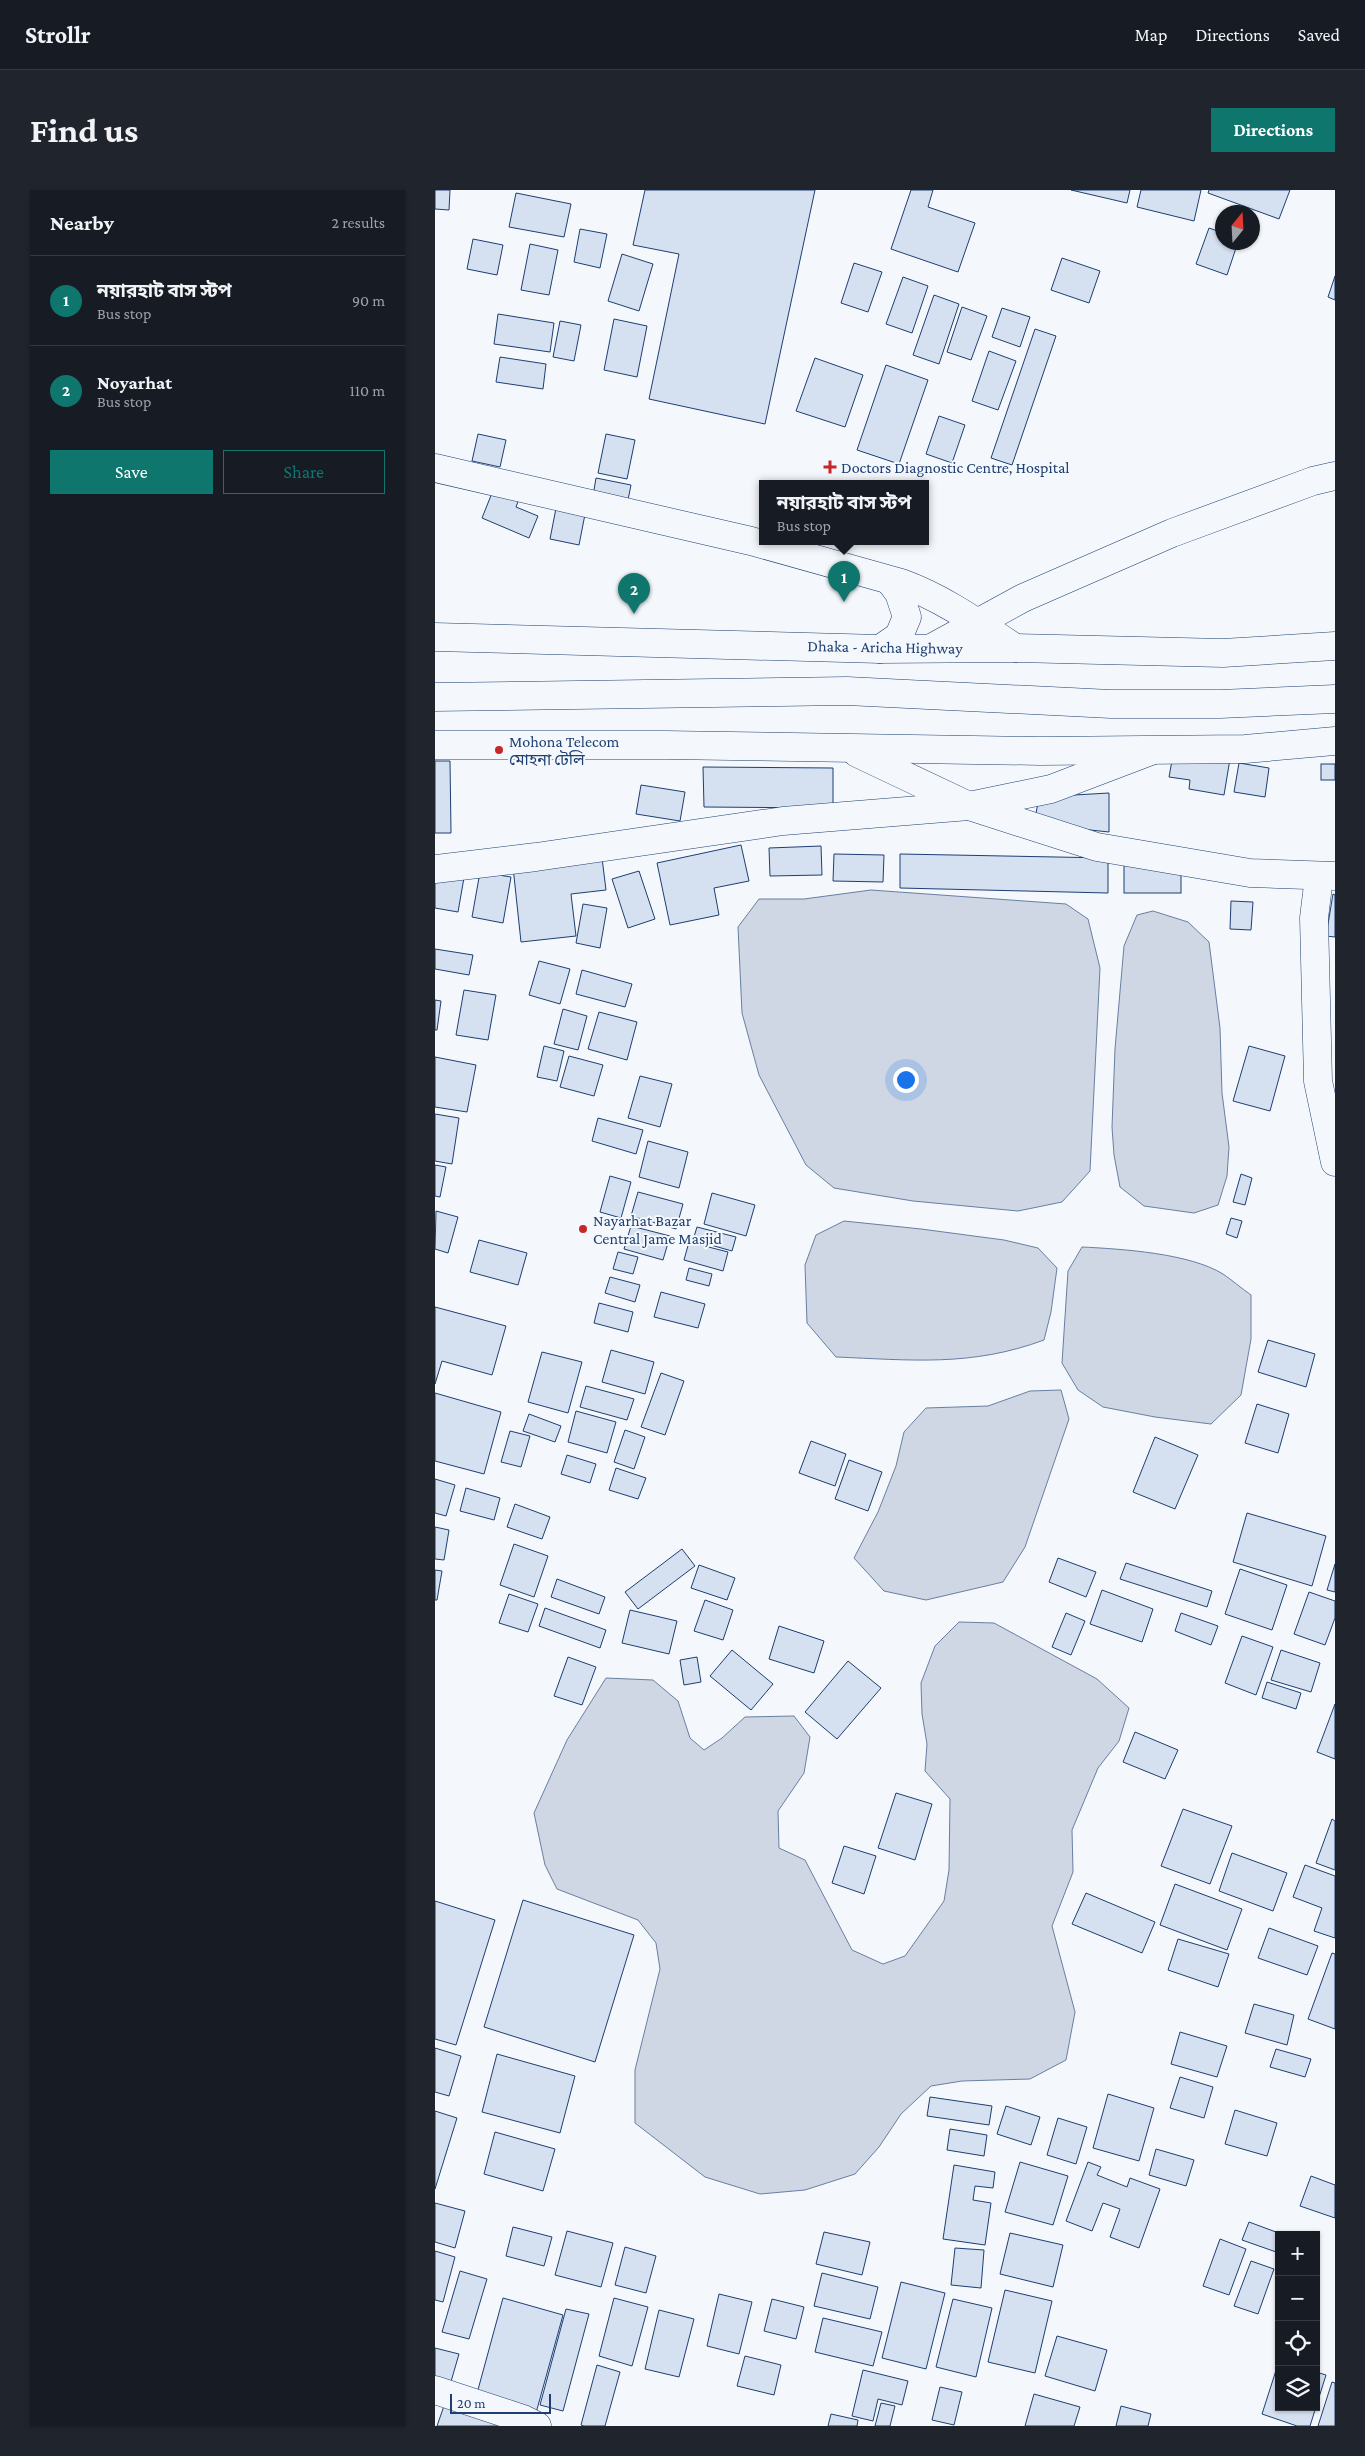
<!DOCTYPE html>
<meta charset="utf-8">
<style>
:root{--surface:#171b24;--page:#20242c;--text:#f1f3f6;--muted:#9ea1a6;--line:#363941;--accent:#0f766e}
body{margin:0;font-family:"Crimson Pro","Noto Sans Bengali",serif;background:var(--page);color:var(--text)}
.controls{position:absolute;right:15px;bottom:15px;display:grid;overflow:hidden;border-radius:0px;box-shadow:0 1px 4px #0004}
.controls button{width:45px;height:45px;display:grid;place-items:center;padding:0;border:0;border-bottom:1px solid var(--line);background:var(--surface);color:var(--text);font:25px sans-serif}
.compass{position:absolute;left:780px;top:15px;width:45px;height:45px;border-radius:50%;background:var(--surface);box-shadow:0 1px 4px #0004;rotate:18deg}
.scale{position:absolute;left:15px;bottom:12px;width:101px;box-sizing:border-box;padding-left:5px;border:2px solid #1d3f73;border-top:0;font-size:14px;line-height:18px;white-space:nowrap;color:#1d3f73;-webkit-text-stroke:4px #f4f7fb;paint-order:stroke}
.you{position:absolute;left:470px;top:889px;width:18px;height:18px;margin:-12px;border:4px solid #fff;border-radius:50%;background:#1a73e8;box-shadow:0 0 0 8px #1a73e833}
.badge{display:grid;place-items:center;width:32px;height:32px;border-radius:50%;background:var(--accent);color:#fff;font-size:16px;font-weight:700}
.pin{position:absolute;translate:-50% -41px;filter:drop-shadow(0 1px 2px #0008)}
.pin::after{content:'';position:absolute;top:26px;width:18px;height:15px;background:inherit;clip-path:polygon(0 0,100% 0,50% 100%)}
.popup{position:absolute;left:324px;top:290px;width:170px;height:65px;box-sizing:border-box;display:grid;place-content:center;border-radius:0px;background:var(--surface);filter:drop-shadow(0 1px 4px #0005);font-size:16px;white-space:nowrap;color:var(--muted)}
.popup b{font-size:19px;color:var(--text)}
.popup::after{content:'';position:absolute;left:50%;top:100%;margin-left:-10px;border:10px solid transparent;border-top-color:var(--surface)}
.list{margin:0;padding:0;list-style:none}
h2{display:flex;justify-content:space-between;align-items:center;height:65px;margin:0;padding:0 20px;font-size:21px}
h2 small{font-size:16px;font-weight:400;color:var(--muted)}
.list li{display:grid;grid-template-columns:32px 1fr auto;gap:15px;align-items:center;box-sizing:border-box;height:90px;padding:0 20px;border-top:1px solid var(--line)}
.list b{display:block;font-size:19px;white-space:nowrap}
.list p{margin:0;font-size:16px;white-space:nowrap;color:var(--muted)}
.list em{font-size:16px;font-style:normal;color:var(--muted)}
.actions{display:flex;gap:10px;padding:15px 20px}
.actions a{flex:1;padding:11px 0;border:1px solid var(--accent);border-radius:0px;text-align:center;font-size:18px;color:var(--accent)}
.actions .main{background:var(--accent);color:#fff}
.icon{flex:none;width:28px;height:28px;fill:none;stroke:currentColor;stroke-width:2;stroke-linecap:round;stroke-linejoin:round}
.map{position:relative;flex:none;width:900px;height:2236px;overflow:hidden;border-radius:0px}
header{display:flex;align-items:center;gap:30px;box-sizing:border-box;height:70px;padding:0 25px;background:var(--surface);border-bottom:1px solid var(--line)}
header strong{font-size:24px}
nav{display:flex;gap:28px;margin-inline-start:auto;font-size:18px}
.intro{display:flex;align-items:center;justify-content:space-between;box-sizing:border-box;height:120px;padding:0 30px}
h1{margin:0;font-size:35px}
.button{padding:12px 22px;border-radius:0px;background:var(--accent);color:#fff;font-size:18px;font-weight:700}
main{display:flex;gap:30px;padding:0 30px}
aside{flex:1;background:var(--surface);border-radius:0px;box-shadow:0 1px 4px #0004}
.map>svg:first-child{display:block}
</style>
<header>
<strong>Strollr</strong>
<nav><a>Map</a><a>Directions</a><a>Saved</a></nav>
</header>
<div class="intro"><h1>Find us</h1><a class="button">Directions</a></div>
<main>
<aside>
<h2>Nearby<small>2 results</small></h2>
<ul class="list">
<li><span class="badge">1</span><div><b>নয়ারহাট বাস স্টপ</b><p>Bus stop</p></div><em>90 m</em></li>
<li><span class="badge">2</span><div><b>Noyarhat</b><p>Bus stop</p></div><em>110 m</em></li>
</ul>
<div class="actions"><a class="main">Save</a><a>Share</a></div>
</aside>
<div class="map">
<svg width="900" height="2236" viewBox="0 0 900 2236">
<rect width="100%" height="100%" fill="#f4f7fb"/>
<g fill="#cfd7e4" stroke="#687fa3">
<path d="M436 700 631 714 653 729 665 778 655 981 627 1012 583 1021 478 1011 399 998 371 975 324 885 307 823 303 737 324 709H369Z"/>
<path d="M718 721 753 732 774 752 785 838 787 903 794 957 792 986 783 1015 759 1023 709 1016 685 997 679 965 677 937 680 859 689 756 702 725Z"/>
<path d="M409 1031 486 1039 569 1050 603 1058 622 1078 616 1122 609 1150C536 1177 476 1170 401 1167L372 1133 370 1075 381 1045Z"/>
<path d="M647 1057C686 1059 754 1063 788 1084 797 1090 806 1098 816 1105V1149L806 1205 776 1234 720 1227 668 1217 643 1200 627 1173 633 1081Z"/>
<path d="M626 1200 634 1229 590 1357 568 1392 491 1410 449 1401 419 1368 443 1322 461 1276 469 1242 491 1218 553 1216 595 1201Z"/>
<path d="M524 1432 559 1433 662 1489 694 1518 684 1551 663 1578 637 1640 638 1682 617 1736 640 1822 631 1870 595 1889 527 1891 496 1896 466 1924 444 1957 420 1984 370 2000 325 2004 270 1987 200 1933V1880L225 1779 221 1753 203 1730 122 1699 110 1675 99 1623 132 1550 171 1488 218 1490 243 1511 255 1548 269 1560 287 1548 310 1527 359 1526 375 1547 369 1583 343 1621 344 1658 370 1670 417 1760 448 1774 470 1766 509 1711 514 1680 515 1609 490 1581 492 1554 487 1524 486 1493 500 1456Z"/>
</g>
<g fill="#d5e0f0" stroke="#1d3f73">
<path d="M0 0H15L14 20 0 19Z"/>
<path d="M210 0H380L330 234 214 209 244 64 198 55Z"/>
<path d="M476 0H498L493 17 540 33 523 82 456 59Z"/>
<path d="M636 0H695L692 13Z"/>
<path d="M706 0H766L759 31 702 17Z"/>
<path d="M774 0H855L844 29 773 3Z"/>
<path d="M81 3 136 14 129 47 74 37Z"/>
<path d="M774 38 788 43V52H803L792 85 761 74Z"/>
<path d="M145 39 172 44 165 78 139 72Z"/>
<path d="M38 49 68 55 62 85 32 79Z"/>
<path d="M95 54 123 60 114 105 86 100Z"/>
<path d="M187 64 218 74 204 121 173 111Z"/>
<path d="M627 68 665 81 654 113 616 100Z"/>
<path d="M419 73 447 82 433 122 406 113Z"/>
<path d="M900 86V110L893 107Z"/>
<path d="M468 87 493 96 477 143 451 134Z"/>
<path d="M499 105 524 114 504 174 478 165Z"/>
<path d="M527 117 552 126 536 170 512 162Z"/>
<path d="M567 118 595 127 585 157 557 147Z"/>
<path d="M63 124 119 133 115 162 59 154Z"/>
<path d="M179 129 212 136 202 187 169 180Z"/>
<path d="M125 131 146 135 139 171 118 167Z"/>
<path d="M600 139 621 146 577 275 556 268Z"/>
<path d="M554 161 581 171 563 220 537 211Z"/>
<path d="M65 167 111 174 108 199 61 192Z"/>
<path d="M380 168 428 185 410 237 361 221Z"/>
<path d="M451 175 493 190 464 274 422 260Z"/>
<path d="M504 226 530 235 517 273 491 264Z"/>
<path d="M43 244 71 250 65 277 37 271Z"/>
<path d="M171 244 200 250 192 289 163 283Z"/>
<path d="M161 288 196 295 190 325 156 318Z"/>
<path d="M59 298 84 309 81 317 103 326 94 348 47 328Z"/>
<path d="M124 303 153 309 144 355 115 349Z"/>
<path d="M738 565 795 569 789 605 754 599 755 590 734 587Z"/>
<path d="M0 571H15L16 643H0Z"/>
<path d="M804 573 834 578 830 607 799 602Z"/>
<rect x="886" y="574" width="14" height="16"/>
<path d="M268 577 398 578V618L269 617Z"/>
<path d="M206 595 250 602 245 631 201 624Z"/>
<path d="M674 603V642L599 634 604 607Z"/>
<path d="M306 655 314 691 279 698 284 725 235 735 222 673Z"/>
<path d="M386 656 387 685 335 686 334 658Z"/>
<path d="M399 664 449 665 448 692 398 691Z"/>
<path d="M465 664 673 668V703L465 698Z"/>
<path d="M167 668 171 700 136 704 141 746 86 752 78 677Z"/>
<rect x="689" y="674" width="57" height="29"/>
<path d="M0 677 30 682 23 722 0 718Z"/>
<path d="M204 681 220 729 193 738 177 689Z"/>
<path d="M45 682 76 687 68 733 37 727Z"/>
<path d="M898 704 900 705V747L891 746Z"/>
<path d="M796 711 818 712 816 740 795 739Z"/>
<path d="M148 714 172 718 165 758 141 753Z"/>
<path d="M0 759 38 765 34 785 0 779Z"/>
<path d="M104 771 135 779 125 814 94 805Z"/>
<path d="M147 780 197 794 190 817 141 804Z"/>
<path d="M29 800 61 805 53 850 21 845Z"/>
<path d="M0 810 6 811 2 840H0Z"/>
<path d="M128 819 152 826 143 860 119 854Z"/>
<path d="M164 822 202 832 192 870 153 859Z"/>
<path d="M109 856 129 861 122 891 102 887Z"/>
<path d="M814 856 850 866 835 921 798 911Z"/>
<path d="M134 866 168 875 159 906 125 897Z"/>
<path d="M0 867 41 875 32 922 0 917Z"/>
<path d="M205 886 237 894 225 937 193 928Z"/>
<path d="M0 924 24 928 17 974 0 971Z"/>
<path d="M163 928 208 940 201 964 157 951Z"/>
<path d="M213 951 253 962 244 998 204 987Z"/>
<path d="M0 975 11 977 5 1007 0 1006Z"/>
<path d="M806 984 817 988 810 1015 798 1012Z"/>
<path d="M175 986 196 992 186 1028 165 1022Z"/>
<path d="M203 1002 248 1014 241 1039 196 1026Z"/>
<path d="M277 1003 320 1015 311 1046 269 1034Z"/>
<path d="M1 1021 23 1027 13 1063 0 1059Z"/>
<path d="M796 1028 807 1031 802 1048 791 1044Z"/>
<path d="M196 1036 235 1046 228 1070 189 1059Z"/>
<path d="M262 1037 301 1047 297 1061 258 1050Z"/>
<path d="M44 1050 92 1063 83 1095 35 1082Z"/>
<path d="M254 1052 293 1062 288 1081 249 1070Z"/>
<path d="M183 1062 203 1067 198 1084 178 1079Z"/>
<path d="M254 1078 277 1084 274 1096 251 1090Z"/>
<path d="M175 1087 205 1095 200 1112 170 1103Z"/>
<path d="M226 1102 270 1114 263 1138 219 1127Z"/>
<path d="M164 1113 198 1122 193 1142 159 1133Z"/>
<path d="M0 1117 71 1136 57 1185 7 1171 0 1194Z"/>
<path d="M833 1150 880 1164 871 1197 823 1182Z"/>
<path d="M176 1160 219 1172 210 1204 167 1192Z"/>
<path d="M107 1162 147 1172 133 1223 93 1212Z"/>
<path d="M226 1183 249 1191 230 1245 206 1237Z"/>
<path d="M151 1196 199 1209 192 1230 145 1217Z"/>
<path d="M0 1203 66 1222 49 1284 0 1271Z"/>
<path d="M822 1214 854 1224 843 1263 810 1253Z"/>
<path d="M141 1221 181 1232 172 1263 133 1252Z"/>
<path d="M94 1224 126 1236 120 1252 88 1241Z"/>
<path d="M190 1240 210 1247 199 1279 179 1272Z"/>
<path d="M75 1241 95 1246 86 1277 66 1272Z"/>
<path d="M720 1247 763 1265 740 1319 698 1302Z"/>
<path d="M376 1251 411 1264 400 1296 364 1283Z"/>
<path d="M132 1265 161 1274 155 1293 126 1284Z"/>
<path d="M414 1270 447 1282 433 1321 400 1309Z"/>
<path d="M181 1278 211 1288 203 1309 174 1300Z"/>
<path d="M0 1289 20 1295 11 1326 0 1323Z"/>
<path d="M31 1298 65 1308 59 1330 25 1321Z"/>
<path d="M80 1314 115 1327 107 1349 72 1337Z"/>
<path d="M812 1323 891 1346 877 1396 798 1372Z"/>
<path d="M0 1337 14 1340 9 1370 0 1369Z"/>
<path d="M79 1354 113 1366 99 1407 65 1395Z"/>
<path d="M247 1359 260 1376 203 1419 190 1402Z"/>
<path d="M623 1368 661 1382 651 1407 614 1392Z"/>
<path d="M691 1373 777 1401 772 1417 685 1389Z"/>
<path d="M900 1374V1402L892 1400Z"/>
<path d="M264 1375 300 1388 292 1410 256 1398Z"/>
<path d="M805 1379 852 1395 837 1440 790 1424Z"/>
<path d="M0 1380 7 1381 2 1410H0Z"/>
<path d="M122 1389 170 1407 164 1424 116 1407Z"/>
<path d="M667 1400 718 1419 707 1452 655 1434Z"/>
<path d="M874 1402 900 1411V1428L890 1455 859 1444Z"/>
<path d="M74 1404 103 1414 93 1442 64 1433Z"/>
<path d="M270 1410 298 1420 288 1450 259 1441Z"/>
<path d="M110 1418 171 1440 165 1458 104 1436Z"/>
<path d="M195 1420 242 1431 234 1464 187 1453Z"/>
<path d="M631 1423 650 1431 636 1465 617 1457Z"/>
<path d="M746 1423 783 1436 776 1455 740 1441Z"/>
<path d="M344 1436 389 1451 379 1483 334 1469Z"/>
<path d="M807 1446 838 1457 821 1505 790 1493Z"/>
<path d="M297 1460 338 1494 316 1520 275 1486Z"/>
<path d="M846 1460 885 1473 876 1502 836 1490Z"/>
<path d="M133 1467 161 1477 147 1515 119 1506Z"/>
<path d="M262 1467 266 1492 249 1495 245 1470Z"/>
<path d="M413 1471 446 1498 402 1549 370 1522Z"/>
<path d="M832 1492 866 1503 861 1519 827 1508Z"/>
<path d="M900 1514V1569L882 1562Z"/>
<path d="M700 1542 743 1560 730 1589 688 1572Z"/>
<path d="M461 1603 497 1614 480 1670 443 1658Z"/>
<path d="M748 1619 797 1636 775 1694 726 1676Z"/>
<path d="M897 1629 900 1631V1680L881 1673Z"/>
<path d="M409 1656 441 1666 429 1704 397 1693Z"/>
<path d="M797 1663 852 1683 838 1721 784 1701Z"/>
<path d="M870 1675 900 1686V1748L879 1741 887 1718 858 1707Z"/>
<path d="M740 1694 807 1719 792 1760 725 1735Z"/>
<path d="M651 1703 720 1732 707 1763 637 1734Z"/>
<path d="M88 1710 199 1745 160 1872 49 1837Z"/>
<path d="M0 1711 60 1730 21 1855 0 1849Z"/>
<path d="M834 1738 883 1756 872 1785 823 1768Z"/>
<path d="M743 1749 794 1764 783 1797 733 1780Z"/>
<path d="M897 1763 900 1764V1839L873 1829Z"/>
<path d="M819 1814 859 1825 852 1855 810 1843Z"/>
<path d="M745 1842 792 1856 782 1887 736 1874Z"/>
<path d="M0 1858 26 1866 14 1906 0 1902Z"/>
<path d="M841 1859 876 1869 870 1887 835 1877Z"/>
<path d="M62 1864 140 1886 125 1943 47 1922Z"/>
<path d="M745 1887 778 1897 769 1928 735 1918Z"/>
<path d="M673 1904 719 1918 704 1971 658 1958Z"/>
<path d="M495 1907 557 1916 554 1935 492 1926Z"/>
<path d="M571 1916 605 1927 596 1955 562 1944Z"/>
<path d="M800 1920 842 1933 832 1966 790 1954Z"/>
<path d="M0 1921 22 1928 0 1999Z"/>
<path d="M623 1928 652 1937 641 1974 612 1965Z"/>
<path d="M515 1939 552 1945 549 1966 512 1960Z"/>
<path d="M60 1942 120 1959 108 2001 49 1984Z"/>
<path d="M721 1959 759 1970 751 1996 714 1985Z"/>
<path d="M585 1972 633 1986 618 2035 570 2022Z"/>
<path d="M653 1972 666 1977 662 1985 692 1997 695 1988 725 1999 704 2058 675 2047 685 2019 668 2013 657 2041 631 2031Z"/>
<path d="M519 1975 560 1982 558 1998 540 1996 538 2010 556 2013 550 2055 508 2049Z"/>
<path d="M876 1986 900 1995V2028L865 2016Z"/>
<path d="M0 2013 30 2021 20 2058 0 2052Z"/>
<path d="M814 2032 849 2045H844V2063L807 2050Z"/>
<path d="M78 2037 117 2047 109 2076 71 2066Z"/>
<path d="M132 2041 178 2053 166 2097 120 2085Z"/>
<path d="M389 2042 435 2052 427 2085 381 2074Z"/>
<path d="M575 2043 628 2055 618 2097 565 2084Z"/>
<path d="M785 2049 811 2059 794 2105 768 2096Z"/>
<path d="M190 2057 221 2066 211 2103 180 2095Z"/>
<path d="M520 2058 549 2060 546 2098 516 2095Z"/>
<path d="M0 2061 20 2067 8 2112 0 2110Z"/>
<path d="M816 2071 839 2079 823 2124 799 2116Z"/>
<path d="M25 2081 52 2089 34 2149 7 2142Z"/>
<path d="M387 2083 443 2097 435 2129 379 2116Z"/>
<path d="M466 2092 510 2103 491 2179 447 2168Z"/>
<path d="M570 2100 617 2111 600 2183 553 2172Z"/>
<path d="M284 2104 317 2112 304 2164 272 2156Z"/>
<path d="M68 2108 128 2125 101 2223 41 2207Z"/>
<path d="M179 2108 213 2117 197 2176 164 2166Z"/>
<path d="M337 2109 369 2117 361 2149 329 2141Z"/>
<path d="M518 2109 557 2118 541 2187 501 2177Z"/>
<path d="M131 2119 154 2124 128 2221 105 2215Z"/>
<path d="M224 2120 259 2129 244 2187 210 2179Z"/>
<path d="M388 2128 447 2142 438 2176 380 2162Z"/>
<path d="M622 2146 672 2160 660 2201 610 2186Z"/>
<path d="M0 2158 24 2164 15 2195 0 2191Z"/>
<path d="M310 2166 346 2175 339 2205 302 2196Z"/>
<path d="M844 2171V2217H881V2182L891 2185 875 2236H862L827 2224Z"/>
<path d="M162 2175 185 2182 170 2236H149L146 2235Z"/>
<path d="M428 2180 473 2191 467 2215 443 2209 438 2231 417 2226Z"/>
<path d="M897 2192 900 2193V2236H883Z"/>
<path d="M505 2197 527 2202 519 2235 497 2230Z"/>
<path d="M599 2204 645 2217 639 2236H590Z"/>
<path d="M10 2213 66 2232 64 2236H2Z"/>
<path d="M446 2213 460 2216 455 2236H440Z"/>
<path d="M686 2216 716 2224 713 2236H681Z"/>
<path d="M396 2224 423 2230 422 2236H393Z"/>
</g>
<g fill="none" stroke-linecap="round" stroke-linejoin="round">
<defs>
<g id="minor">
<path d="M0 278 316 351 466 393C508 408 544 434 580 458"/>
<path d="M445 459 464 446 472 427 464 403 455 391"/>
<path d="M0 679 101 667 348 631 534 616 616 599 716 561"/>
<path d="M884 687 879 728 883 891 900 972"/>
<path d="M0 2200 88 2229 102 2236"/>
</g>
<g id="highway">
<path d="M0 447 445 459 580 458 788 463 900 456"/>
<path d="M500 456 588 408 737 343 878 291 900 286"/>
<path d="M0 507 412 501 676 514H785L900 509"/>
<path d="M0 555H230L605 561 810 559 900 551"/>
<path d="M422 563 534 616 662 657 815 683 900 686"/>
</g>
</defs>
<use href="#minor" stroke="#1d3f73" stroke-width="29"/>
<use href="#highway" stroke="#1d3f73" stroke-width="29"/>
<use href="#minor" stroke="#f4f7fb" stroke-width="28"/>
<use href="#highway" stroke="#f4f7fb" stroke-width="28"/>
</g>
<g fill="#c62828" stroke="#f4f7fb" stroke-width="2">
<path d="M392.5 269.5h5v5h5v5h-5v5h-5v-5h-5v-5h5z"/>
<circle cx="64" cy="560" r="5"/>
<circle cx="148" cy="1039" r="5"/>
</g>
<g text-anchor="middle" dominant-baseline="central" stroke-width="4" stroke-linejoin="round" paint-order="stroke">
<g font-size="16" fill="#1d3f73" stroke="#f4f7fb" text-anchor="start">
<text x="406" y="277">Doctors Diagnostic Centre, Hospital</text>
<text x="74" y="551">Mohona Telecom<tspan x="74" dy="18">মোহনা টেলি</tspan></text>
<text x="158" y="1030">Nayarhat Bazar<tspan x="158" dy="18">Central Jame Masjid</tspan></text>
</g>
<g font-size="16" fill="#1d3f73" stroke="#f4f7fb">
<text transform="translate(450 457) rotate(1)">Dhaka - Aricha Highway</text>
</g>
</g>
</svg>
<div class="controls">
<button>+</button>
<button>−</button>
<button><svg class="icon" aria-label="locate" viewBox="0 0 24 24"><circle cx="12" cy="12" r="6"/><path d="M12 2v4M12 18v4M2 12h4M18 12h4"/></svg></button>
<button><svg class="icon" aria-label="layers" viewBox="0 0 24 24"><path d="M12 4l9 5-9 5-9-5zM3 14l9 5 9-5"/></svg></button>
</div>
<svg class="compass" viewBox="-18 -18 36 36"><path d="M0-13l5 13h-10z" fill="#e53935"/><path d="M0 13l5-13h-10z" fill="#9ea1a6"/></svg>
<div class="scale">20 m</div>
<div class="you"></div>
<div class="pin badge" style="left:409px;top:412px">1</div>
<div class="popup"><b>নয়ারহাট বাস স্টপ</b>Bus stop</div>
<div class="pin badge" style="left:199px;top:424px">2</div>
</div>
</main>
